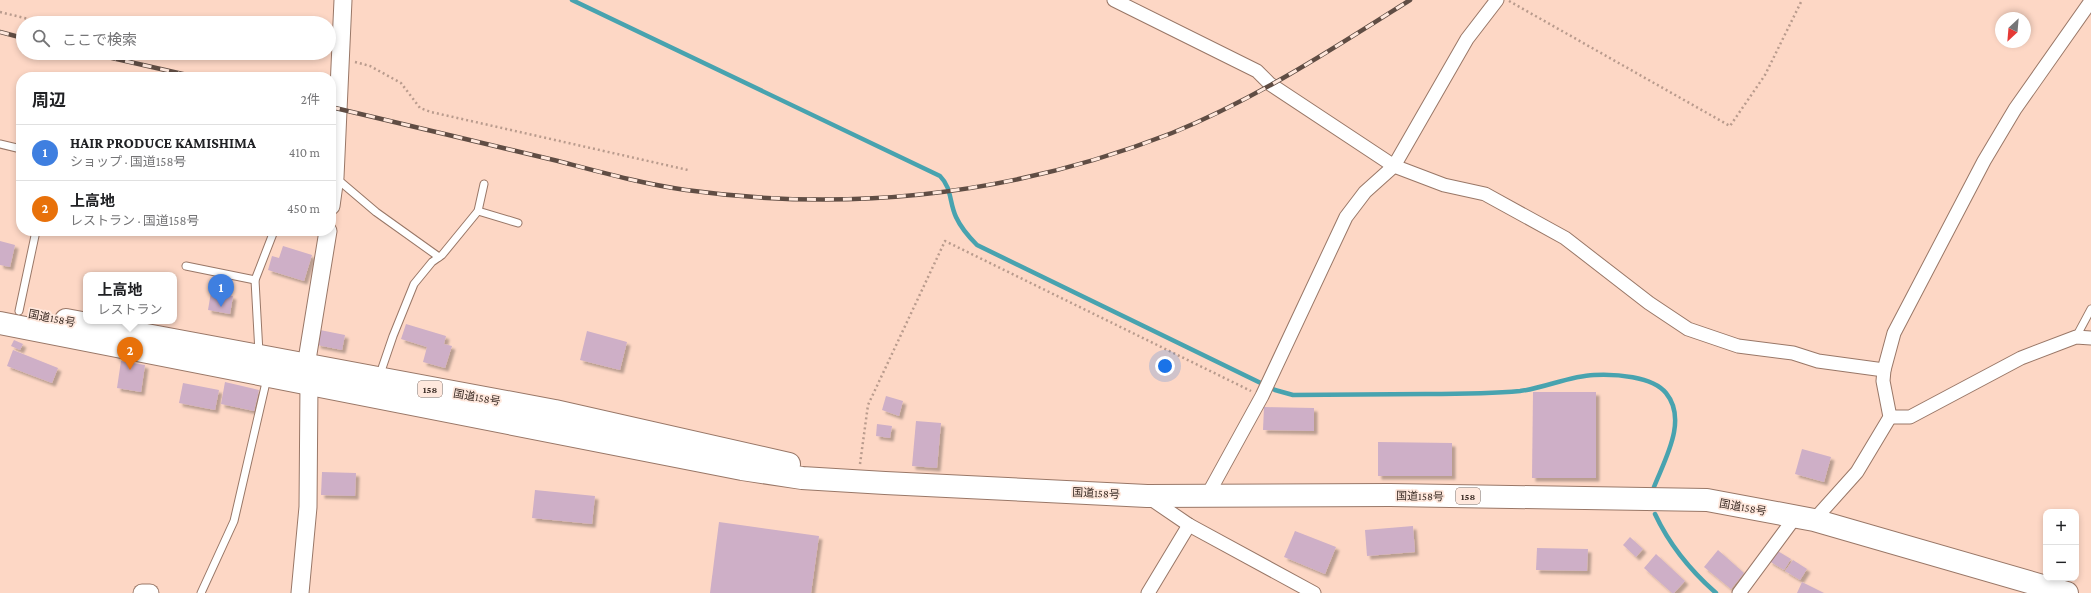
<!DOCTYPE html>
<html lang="ja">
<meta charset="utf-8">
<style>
:root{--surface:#fff;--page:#f2f2f2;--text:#202124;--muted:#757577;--line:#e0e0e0;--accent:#d93025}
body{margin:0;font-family:"Crimson Pro","Noto Sans JP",serif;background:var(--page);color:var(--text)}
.controls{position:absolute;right:12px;bottom:12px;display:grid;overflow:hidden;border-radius:8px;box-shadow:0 2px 6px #0003}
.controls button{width:36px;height:36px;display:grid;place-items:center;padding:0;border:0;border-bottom:1px solid var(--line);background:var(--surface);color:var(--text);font:20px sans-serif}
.compass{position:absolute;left:1995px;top:12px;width:36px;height:36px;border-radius:50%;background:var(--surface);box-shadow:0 2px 6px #0003;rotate:206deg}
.you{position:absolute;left:1165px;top:366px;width:14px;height:14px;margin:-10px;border:3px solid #fff;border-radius:50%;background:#1a73e8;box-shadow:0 0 0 6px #1a73e833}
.badge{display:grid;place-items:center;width:26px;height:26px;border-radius:50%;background:var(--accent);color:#fff;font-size:13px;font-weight:700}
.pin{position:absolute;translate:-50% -33px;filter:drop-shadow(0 1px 2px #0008)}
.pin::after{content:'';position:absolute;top:21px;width:14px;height:12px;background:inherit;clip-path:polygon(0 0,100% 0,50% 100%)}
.popup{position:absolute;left:83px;top:272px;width:94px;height:52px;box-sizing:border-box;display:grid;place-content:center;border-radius:8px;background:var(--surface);filter:drop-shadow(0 1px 3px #0005);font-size:13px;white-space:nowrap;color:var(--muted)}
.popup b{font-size:15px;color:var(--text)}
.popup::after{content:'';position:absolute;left:50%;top:100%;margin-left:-8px;border:8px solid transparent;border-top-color:var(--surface)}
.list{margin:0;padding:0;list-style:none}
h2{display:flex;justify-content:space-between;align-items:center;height:52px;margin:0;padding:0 16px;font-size:17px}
h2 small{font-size:13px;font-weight:400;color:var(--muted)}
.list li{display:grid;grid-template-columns:26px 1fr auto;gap:12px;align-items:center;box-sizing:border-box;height:56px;padding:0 16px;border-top:1px solid var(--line)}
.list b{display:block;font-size:15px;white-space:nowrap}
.list p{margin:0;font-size:13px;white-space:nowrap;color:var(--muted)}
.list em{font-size:13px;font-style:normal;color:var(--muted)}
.icon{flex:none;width:22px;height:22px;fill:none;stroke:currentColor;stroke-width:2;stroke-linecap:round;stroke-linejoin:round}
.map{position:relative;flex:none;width:2091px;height:593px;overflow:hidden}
.search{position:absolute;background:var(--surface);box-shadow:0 2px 6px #0003;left:16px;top:16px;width:320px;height:44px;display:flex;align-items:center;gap:10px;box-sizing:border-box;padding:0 14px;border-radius:22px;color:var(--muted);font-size:15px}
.panel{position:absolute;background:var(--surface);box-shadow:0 2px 6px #0003;left:16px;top:72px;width:320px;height:164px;border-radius:16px}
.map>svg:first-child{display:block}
</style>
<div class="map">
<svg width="2091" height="593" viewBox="0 0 2091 593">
<defs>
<filter id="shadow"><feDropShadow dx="3.5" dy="3.5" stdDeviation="1" flood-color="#0004"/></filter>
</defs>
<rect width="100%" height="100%" fill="#fdd7c5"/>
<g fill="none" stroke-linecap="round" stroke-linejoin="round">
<g stroke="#48a3af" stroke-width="4.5">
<path d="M572 0 940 176C952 188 949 202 956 217 961 228 968 236 977 245L1275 390 1293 395C1337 395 1382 394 1426 394 1458 394 1489 394 1520 391 1545 388 1569 376 1594 375 1615 374 1652 376 1666 393 1688 420 1665 459 1654 487"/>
<path d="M1655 514C1669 544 1691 571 1716 593"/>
</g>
</g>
<g fill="#ceafc7" filter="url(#shadow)">
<path d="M0 241 15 245 10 267 0 265Z"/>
<path d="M283 246 312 255 304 281 268 270 272 256 279 258Z"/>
<path d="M211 292 233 296 230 314 208 310Z"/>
<path d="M406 324 446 336 444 344 452 346 445 368 423 362 427 347 401 339Z"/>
<path d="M320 330 345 335 342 350 317 345Z"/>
<path d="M587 331 627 342 620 370 580 360Z"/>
<path d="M14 340 23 344 20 350 11 346Z"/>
<path d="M13 350 58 368 52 383 7 366Z"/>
<path d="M121 361 145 365 141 392 117 388Z"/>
<path d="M225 382 259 390 254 411 221 404Z"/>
<path d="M183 383 219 390 215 410 179 403Z"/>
<path d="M1533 392H1596V478H1532Z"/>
<path d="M886 396 903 401 899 416 882 410Z"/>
<path d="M1264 407 1314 408V431L1263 430Z"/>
<path d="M916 421 941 423 937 468 912 466Z"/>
<path d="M877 424 892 426 890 438 876 436Z"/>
<path d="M1378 442 1452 443V476H1378Z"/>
<path d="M1802 449 1831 457 1824 482 1795 474Z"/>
<path d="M322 472 356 473 355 496 321 495Z"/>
<path d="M535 490 595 496 592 524 532 518Z"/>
<path d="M719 522 819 536 811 593H710Z"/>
<path d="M1413 526 1415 552 1367 556 1365 530Z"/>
<path d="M1295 531 1336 547 1325 574 1284 557Z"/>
<path d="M1630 537 1643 549 1636 557 1623 545Z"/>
<path d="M1537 548 1588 549 1587 571 1536 570Z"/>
<path d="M1718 550 1744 573 1731 589 1704 567Z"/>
<path d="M1776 550 1791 559 1784 570 1769 561Z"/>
<path d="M1656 554 1685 581 1674 593H1672L1644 568Z"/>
<path d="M1793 560 1807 569 1800 580 1785 571Z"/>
<path d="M1802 582 1824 593H1797Z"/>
</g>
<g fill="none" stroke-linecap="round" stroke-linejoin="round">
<defs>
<g id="service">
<path d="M0 144 21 149"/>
<path d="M336 178 376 212 439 257"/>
<path d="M478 211 518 223"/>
<path d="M186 266 255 280"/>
<path d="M19 311 36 231"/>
<path d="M2076 337 2091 309"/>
<path d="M259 353 255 280 274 231"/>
<path d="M379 377 393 336 414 284 432 262 442 255 478 211 484 184"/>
<path d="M201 593 234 521 267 378"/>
</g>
<g id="minor">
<path d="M1114 0 1257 71 1270 84 1394 166 1444 185 1485 194 1565 238 1649 303 1688 329 1738 346 1793 353 1818 361 1884 370"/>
<path d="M1890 417H1910L2021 358 2076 337 2091 338"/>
<path d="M1207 496 1262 396 1346 217 1365 192 1394 166 1467 39 1497 0"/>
<path d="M1148 497 1189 525 1314 593"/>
<path d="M1814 520 1857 472 1890 417 1883 381 1884 370 1894 333 1984 161 2015 109 2091 1"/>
<path d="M1148 593 1189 525"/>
<path d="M1739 593 1796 516"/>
</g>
<g id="tertiary">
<path d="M331 206 335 177 343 0"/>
<path d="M142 593H150"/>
<path d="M300 593 308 507 309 384 306 366 328 231"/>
</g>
<g id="trunk">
<path d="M66 320 555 411 789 464"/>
<path d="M0 323 742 469 802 478 885 483 1147 496 1390 495 1707 500 1814 520 2067 593"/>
</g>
</defs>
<use href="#service" stroke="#997767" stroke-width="9"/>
<use href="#minor" stroke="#997767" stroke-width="15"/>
<use href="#tertiary" stroke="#997767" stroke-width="19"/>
<use href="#trunk" stroke="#997767" stroke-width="24"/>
<g stroke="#b99b8d" stroke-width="2.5" stroke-dasharray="2 3" stroke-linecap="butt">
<path d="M1509 1 1730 126 1765 75 1802 0"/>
<path d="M0 12 45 23"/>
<path d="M355 62 370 66 401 83 420 108 431 112 688 170"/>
<path d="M860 464 868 405 945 241 1251 391"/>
</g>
<use href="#service" stroke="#fff" stroke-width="7"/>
<use href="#minor" stroke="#fff" stroke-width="13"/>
<use href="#tertiary" stroke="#fff" stroke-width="17"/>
<use href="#trunk" stroke="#fff" stroke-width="22"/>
<defs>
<g id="rail">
<path d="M0 32 23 38"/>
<path d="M90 53 196 77"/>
<path d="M331 107C407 125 482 143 558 161 600 172 643 184 686 190 852 213 1016 194 1172 133 1256 99 1334 48 1410 0"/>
</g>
</defs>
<use href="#rail" stroke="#604d44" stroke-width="4.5"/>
<use href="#rail" stroke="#ffe8dd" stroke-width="3" stroke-dasharray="9" stroke-linecap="butt"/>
</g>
<g text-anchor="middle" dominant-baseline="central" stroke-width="3.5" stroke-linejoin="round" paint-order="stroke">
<g fill="#ffe8dd" stroke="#76645c" stroke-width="1">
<rect x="418" y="381" width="24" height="16" rx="3"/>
<rect x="1456" y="488" width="24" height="16" rx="3"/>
</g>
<g font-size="10" font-weight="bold" fill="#3b2c25">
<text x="430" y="389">158</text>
<text x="1468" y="496">158</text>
</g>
<g font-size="11" fill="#3b2c25" stroke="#ffe8dd">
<text transform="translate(52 318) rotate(11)">国道158号</text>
<text transform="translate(477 397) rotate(10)">国道158号</text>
<text transform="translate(1096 493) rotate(3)">国道158号</text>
<text transform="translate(1420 496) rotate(1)">国道158号</text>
<text transform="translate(1743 507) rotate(10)">国道158号</text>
</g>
</g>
</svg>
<div class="controls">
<button>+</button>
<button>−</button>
</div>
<svg class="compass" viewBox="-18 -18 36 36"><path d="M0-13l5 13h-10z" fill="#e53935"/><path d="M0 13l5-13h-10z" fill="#757577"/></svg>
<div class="you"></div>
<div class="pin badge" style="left:221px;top:307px;background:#3f7fe0">1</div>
<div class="pin badge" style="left:130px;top:370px;background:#e8710a">2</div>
<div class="popup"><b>上高地</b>レストラン</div>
<div class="search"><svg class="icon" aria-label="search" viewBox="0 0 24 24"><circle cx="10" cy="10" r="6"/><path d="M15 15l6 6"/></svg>ここで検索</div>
<section class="panel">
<h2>周辺<small>2件</small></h2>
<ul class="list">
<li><span class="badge" style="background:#3f7fe0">1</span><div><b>HAIR PRODUCE KAMISHIMA</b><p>ショップ · 国道158号</p></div><em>410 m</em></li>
<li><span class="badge" style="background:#e8710a">2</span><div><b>上高地</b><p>レストラン · 国道158号</p></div><em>450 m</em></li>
</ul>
</section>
</div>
